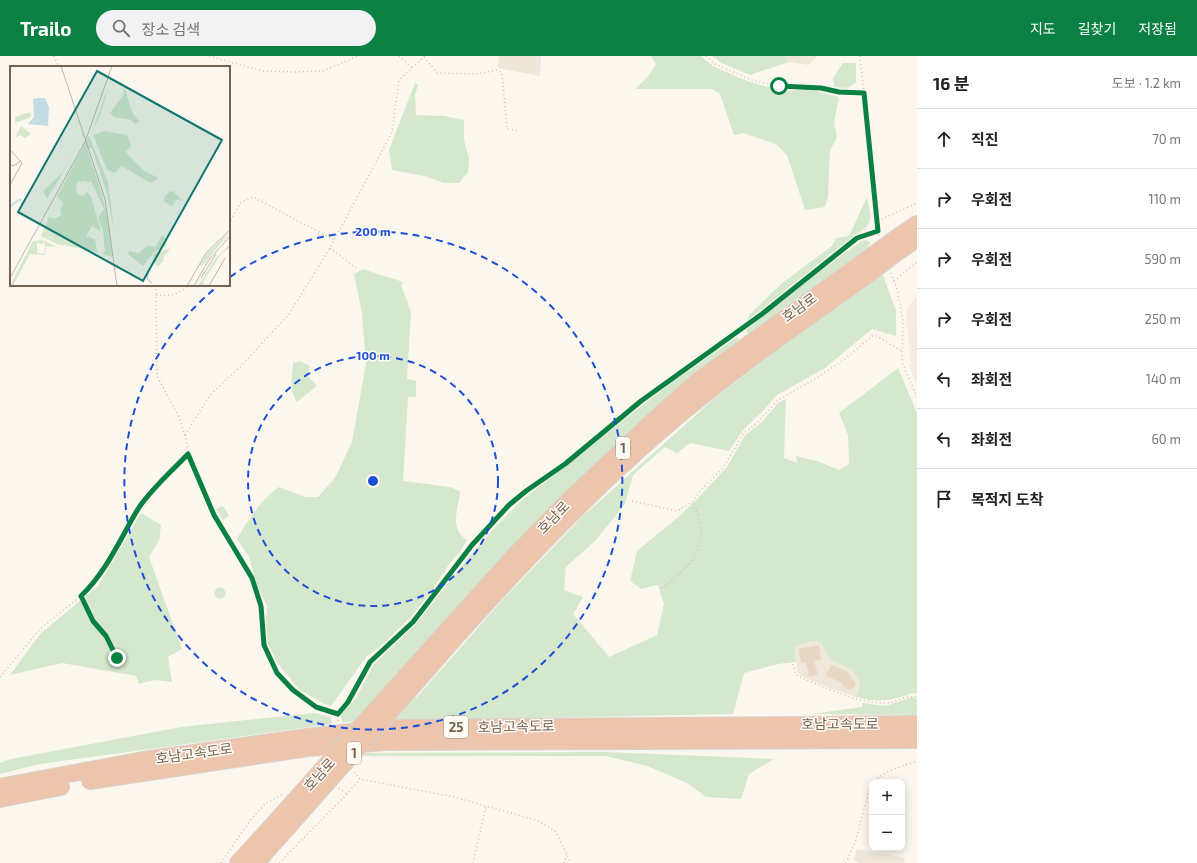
<!DOCTYPE html>
<html lang="ko">
<meta charset="utf-8">
<style>
:root{--surface:#fff;--page:#f2f2f2;--text:#222;--muted:#767676;--line:#e0e0e0;--accent:#0b8043}
body{margin:0;font-family:"Exo 2","Noto Sans KR",sans-serif;background:var(--page);color:var(--text)}
.controls{position:absolute;right:12px;bottom:12px;display:grid;overflow:hidden;border-radius:8px;box-shadow:0 2px 10px #0003}
.controls button{width:36px;height:36px;display:grid;place-items:center;padding:0;border:0;border-bottom:1px solid var(--line);background:var(--surface);color:var(--text);font:20px sans-serif}
.stop{position:absolute;width:12px;height:12px;margin:-9px;border:3px solid #0b8043;border-radius:50%;background:#fff}
.stop.end{background:#0b8043;border-color:#fff;box-shadow:0 1px 4px #0008}
.list{margin:0;padding:0;list-style:none}
h2{display:flex;justify-content:space-between;align-items:center;height:52px;margin:0;padding:0 16px;font-size:17px}
h2 small{font-size:13px;font-weight:400;color:var(--muted)}
.list li{display:grid;grid-template-columns:26px 1fr auto;gap:12px;align-items:center;box-sizing:border-box;height:60px;padding:0 16px;border-top:1px solid var(--line)}
.list b{display:block;font-size:15px;white-space:nowrap}
.list em{font-size:13px;font-style:normal;color:var(--muted)}
.icon{flex:none;width:22px;height:22px;fill:none;stroke:currentColor;stroke-width:2;stroke-linecap:round;stroke-linejoin:round}
.map{position:relative;flex:none;width:917px;height:807px;overflow:hidden}
header{display:flex;align-items:center;gap:24px;box-sizing:border-box;height:56px;padding:0 20px;background:var(--accent);color:#fff}
header strong{font-size:19px}
nav{display:flex;gap:22px;margin-inline-start:auto;font-size:14px}
.search{width:280px;height:36px;background:var(--page);display:flex;align-items:center;gap:10px;box-sizing:border-box;padding:0 14px;border-radius:22px;color:var(--muted);font-size:15px}
main{display:flex}
aside{flex:1;background:var(--surface)}
.map>svg:first-child{display:block}
</style>
<header>
<strong>Trailo</strong>
<div class="search"><svg class="icon" aria-label="search" viewBox="0 0 24 24"><circle cx="10" cy="10" r="6"/><path d="M15 15l6 6"/></svg>장소 검색</div>
<nav><a>지도</a><a>길찾기</a><a>저장됨</a></nav>
</header>
<main>
<div class="map">
<svg width="917" height="807" viewBox="0 0 917 807">
<rect width="100%" height="100%" fill="#fbf7ee"/>
<g fill="#efe8da">
<path d="M499 0H541L540 20 498 12Z"/>
<path d="M784 0H817L809 9 789 6Z"/>
<path d="M814 585 821 587 830 604 852 614 860 627 856 641 832 633 801 620 797 616 795 591 804 586Z"/>
<path d="M857 793 905 802 904 807H859L854 804Z"/>
</g>
<path fill="#f7eae0" d="M917 241V329L911 315 906 254Z"/>
<g fill="#d5e8cd">
<path d="M651 0H701L713 10 742 23 760 29 791 35 809 33 839 41 834 67 837 81 830 95 828 141 825 151 805 154 787 99 776 88 743 77 734 79 720 38 712 33H635L648 21 656 8Z"/>
<path d="M712 0H784L789 6 750 19 721 7Z"/>
<path d="M843 7H856V27L847 32 834 31 833 22Z"/>
<path d="M415 27 418 29 415 38 416 59 444 60 464 64V84L469 102 468 116 459 127H444L424 120 392 114 389 94Z"/>
<path d="M867 141C871 160 875 169 856 178L747 265 750 258 782 227 832 190 836 182 849 180Z"/>
<path d="M866 184 871 187 862 198 749 279 746 274 816 218 860 186Z"/>
<path d="M363 213C376 218 389 221 403 226L401 229 411 256 407 323 416 325V341H408L403 425 450 431 460 435C459 453 448 471 467 484L460 496 450 507 430 537 410 562 383 588 366 601 331 650 322 647 299 633 278 608 268 588 266 569 267 550 258 532 249 501 237 483C249 462 260 445 279 431L306 441H318L335 422 352 386 366 307 362 257 354 218Z"/>
<path d="M883 219 896 255V280L872 273 825 312 777 339 761 357 743 374 729 395 690 387 677 397 665 391 633 419 625 448 596 484 566 511 564 534 583 541 573 558 609 601 657 579 664 548 658 529 641 533 630 525 637 495 676 463 695 445 727 411 745 379 762 366 778 347 786 343 784 402 797 407 796 400 817 405 839 414 849 408 848 379 839 357 898 312 917 357V638L913 637C888 645 881 647 856 641L860 627 852 614 830 604 821 587C811 584 804 586 795 591L796 606 778 608 744 617 733 658 342 666 341 659 356 642 374 608 415 569 468 502 497 469 521 445 668 329 737 281 740 285 519 484 394 620 416 642 505 541 584 459 716 341 792 282Z"/>
<path d="M300 305 310 310 307 319 317 330 297 346C289 332 292 323 293 307Z"/>
<path d="M223 450 229 460 223 464 216 453Z"/>
<path d="M141 457 161 469 159 484 149 501 182 593 168 601 172 626 154 624 139 628 136 620 62 607 10 619 40 578 98 530Z"/>
<circle cx="220" cy="537" r="5.5"/>
<path d="M912 641 917 643V659L811 658 862 651V647L886 650Z"/>
<path d="M314 657 331 661 332 668 40 708 0 718V707L11 703 181 671Z"/>
<path d="M606 696 774 703 749 718 741 743 706 741 687 727 647 710 605 700H364L366 697Z"/>
</g>
<g fill="#e8d7c3">
<path d="M819 589 821 604 814 605 818 619 809 621 806 606 801 607 798 593Z"/>
<path d="M831 609 848 616 856 629 851 634 843 631V627L826 620Z"/>
</g>
<g fill="none" stroke-linecap="round" stroke-linejoin="round">
<defs>
<g id="highway">
<path d="M892 185 917 168"/>
<path d="M899 195 917 183"/>
<path d="M414 611 517 497 569 444 654 364 699 324 862 207"/>
<path d="M427 614C499 531 574 450 657 378 724 319 797 269 869 218"/>
<path d="M90 725 308 692 386 686 917 684"/>
<path d="M0 731 143 704 307 681 385 672 917 668"/>
<path d="M0 743 61 731"/>
<path d="M238 807 270 772"/>
<path d="M256 807 280 780"/>
</g>
</defs>
<use href="#highway" stroke="#d8d3cf" stroke-width="18"/>
<g stroke="#d3bfab" stroke-width="1.5" stroke-dasharray="1 3" stroke-linecap="butt">
<path d="M54 0 59 11"/>
<path d="M209 0 263 15 293 16 323 15 358 0"/>
<path d="M399 0 412 12"/>
<path d="M706 0 715 8 754 25 779 30 821 32 839 36 864 37"/>
<path d="M860 0 879 180"/>
<path d="M424 1 437 17 478 18 497 14 502 17 507 73 519 75"/>
<path d="M878 165 917 147"/>
<path d="M229 168 241 146 253 141 334 184"/>
<path d="M330 192 356 212"/>
<path d="M891 217 897 233 903 265 902 306 917 341"/>
<path d="M894 225 917 206"/>
<path d="M156 229 157 320 179 361 185 379 189 398 213 459 252 522 261 550 264 589 277 617 293 634 316 651 338 658V666"/>
<path d="M156 239C170 241 179 237 191 229"/>
<path d="M917 273V296"/>
<path d="M185 379 210 339 241 310 289 258 330 192 392 76 399 24 425 0"/>
<path d="M632 445 677 455 692 446 703 432 723 412 743 378 759 365 778 344 815 323 845 303 872 280H877L903 296"/>
<path d="M662 532C683 517 707 496 700 466 698 459 695 452 692 446"/>
<path d="M81 540 93 565 106 581 117 602 127 613"/>
<path d="M793 608 796 619 800 621C826 632 855 646 884 647 895 648 906 638 917 641"/>
<path d="M0 621 40 573 77 543 95 527 122 484 139 452 189 398"/>
<path d="M338 658 348 646 370 606 413 566 472 489 509 449 526 435 565 408 641 345 762 258 857 182 878 175"/>
<path d="M354 716 360 723 454 741 539 765 556 776 571 807"/>
<path d="M875 726C884 714 904 710 917 705"/>
<path d="M339 732 347 738"/>
<path d="M221 807 251 763 266 747 283 738"/>
<path d="M279 807 347 738 360 723"/>
<path d="M473 807 486 750"/>
<path d="M564 807 567 797"/>
<path d="M846 807 856 784 869 734 872 731"/>
</g>
<use href="#highway" stroke="#edc5ad" stroke-width="16"/>
<defs>
<g id="highway-bridge">
<path d="M862 207 892 185"/>
<path d="M869 218 899 195"/>
<path d="M270 772 414 611"/>
<path d="M280 780 427 614"/>
</g>
</defs>
<use href="#highway-bridge" stroke="#d8d3cf" stroke-width="18" stroke-linecap="butt"/>
<use href="#highway-bridge" stroke="#edc5ad" stroke-width="16"/>
</g>
<g fill="none" stroke-linecap="round" stroke-linejoin="round">
<path stroke="#0b8043" stroke-width="5" d="M117 602 106 580 93 565 81 540C107 515 120 483 138 453 151 433 172 415 188 398L214 459 252 522 261 550 264 589 277 617 293 634 316 651 338 658 348 646 370 606 413 566 472 489 509 449 526 435 565 408 641 345 762 258 857 182 878 175 864 37 839 36 821 32 779 30"/>
</g>
<g fill="none" stroke="#1d4ed8" stroke-width="2" stroke-dasharray="7 5">
<circle cx="373" cy="425" r="125"/>
<path d="M230 221A249 249 0 1 1 218 230"/>
</g>
<g text-anchor="middle" dominant-baseline="central" stroke-width="3" stroke-linejoin="round" paint-order="stroke">
<g fill="#fefbf4" stroke="#9d9183" stroke-width="1">
<rect x="616" y="381" width="14" height="22" rx="3"/>
<rect x="444" y="660" width="24" height="22" rx="3"/>
<rect x="347" y="686" width="14" height="22" rx="3"/>
</g>
<g font-size="13" font-weight="bold" fill="#746352">
<text x="623" y="392">1</text>
<text x="456" y="671">25</text>
<text x="354" y="697">1</text>
</g>
<g font-size="14" fill="#746352" stroke="#fefbf4">
<text transform="translate(799 251) rotate(-36)">호남로</text>
<text transform="translate(553 461) rotate(-46)">호남로</text>
<text x="840" y="667">호남고속도로</text>
<text transform="translate(516 670) rotate(-1)">호남고속도로</text>
<text transform="translate(194 697) rotate(-8)">호남고속도로</text>
<text transform="translate(319 718) rotate(-48)">호남로</text>
</g>
</g>
<g transform="translate(10 10)">
<rect width="220" height="220" fill="#fbf7ee"/>
<path d="M104 0 92 44 81 68 99 19ZM115 22 121 44 129 56 125 58 121 54 104 51 100 47 112 31ZM17 47H21V51L5 57V51ZM11 60 21 68 15 72 10 69 5 72ZM94 65 117 69 121 80 116 85 118 89 133 104 148 112 142 117 137 115 112 100 105 107 97 104 83 69ZM72 70 52 108 37 133 33 125 52 107ZM79 70 98 116 104 164 97 128 82 82 77 83 91 125 98 155 102 191 92 188 95 185 93 165 88 152 94 143 81 115 78 117 76 115 67 116 66 126 70 129 73 130 77 126 81 130 91 166 82 160 76 170 85 173 87 186 47 178 31 170 39 151 44 153 52 149 50 145 53 136 47 131ZM160 125 164 126 172 135 167 133 162 140 154 136V131ZM220 166 193 199 189 200 197 187ZM152 169 157 175 156 180 144 186 133 200 118 188 119 185 129 187 137 180 145 181ZM32 174 34 178 27 177V187L34 188 35 178 33 174 47 181 36 180 35 189 20 188 3 220H0L23 175ZM220 178V181L211 188 193 216 195 220H188L206 192ZM161 182 153 192 154 194 148 201 143 195 144 188Z" fill="#d5e8cd"/>
<path d="M28 32H35L39 41 38 60 18 58 24 51 23 33Z" fill="#c4dbe3"/>
<path fill="none" stroke="#c4dbe3" stroke-width="2" d="M0 140 11 133"/>
<path fill="none" stroke="#c1b8ab" stroke-width="1" d="M51 0 95 133 107 220M0 84 12 97 0 119M0 98 3 100 11 95M138 207 137 213 142 217M0 212 75 76 102 0M191 212 206 188M177 220 196 187 220 164M184 220 198 195 220 170M199 220 215 192"/>
<path fill="#0f766e" fill-opacity="0.15" stroke="#0f766e" stroke-width="2" d="M87 5 212 74 133 215 8 146Z"/>
<rect width="220" height="220" fill="none" stroke="#746352" stroke-width="2"/>
</g>
<circle cx="373" cy="425" r="6" fill="#1d4ed8" stroke="#fefbf4" stroke-width="2"/>
<g font-size="12" text-anchor="middle" font-weight="bold" fill="#1d4ed8" stroke="#fefbf4" stroke-width="3" stroke-linejoin="round" paint-order="stroke">
<text x="373" y="180">200 m</text>
<text x="373" y="304">100 m</text>
</g>
</svg>
<div class="controls">
<button>+</button>
<button>−</button>
</div>
<div class="stop" style="left:779px;top:30px"></div>
<div class="stop end" style="left:117px;top:602px"></div>
</div>
<aside>
<h2>16 분<small>도보 · 1.2 km</small></h2>
<ul class="list">
<li><svg class="icon" aria-label="ahead" viewBox="0 0 24 24"><path d="M12 20V5M6 11l6-6 6 6"/></svg><div><b>직진</b></div><em>70 m</em></li>
<li><svg class="icon" aria-label="right" viewBox="0 0 24 24"><path d="M7 20v-9h11M14 6l5 5-5 5"/></svg><div><b>우회전</b></div><em>110 m</em></li>
<li><svg class="icon" aria-label="right" viewBox="0 0 24 24"><path d="M7 20v-9h11M14 6l5 5-5 5"/></svg><div><b>우회전</b></div><em>590 m</em></li>
<li><svg class="icon" aria-label="right" viewBox="0 0 24 24"><path d="M7 20v-9h11M14 6l5 5-5 5"/></svg><div><b>우회전</b></div><em>250 m</em></li>
<li><svg class="icon" aria-label="left" viewBox="0 0 24 24"><path d="M17 20v-9H6M10 6l-5 5 5 5"/></svg><div><b>좌회전</b></div><em>140 m</em></li>
<li><svg class="icon" aria-label="left" viewBox="0 0 24 24"><path d="M17 20v-9H6M10 6l-5 5 5 5"/></svg><div><b>좌회전</b></div><em>60 m</em></li>
<li><svg class="icon" aria-label="arrive" viewBox="0 0 24 24"><path d="M6 21V4h12l-3 4 3 4H6"/></svg><div><b>목적지 도착</b></div></li>
</ul>
</aside>
</main>
